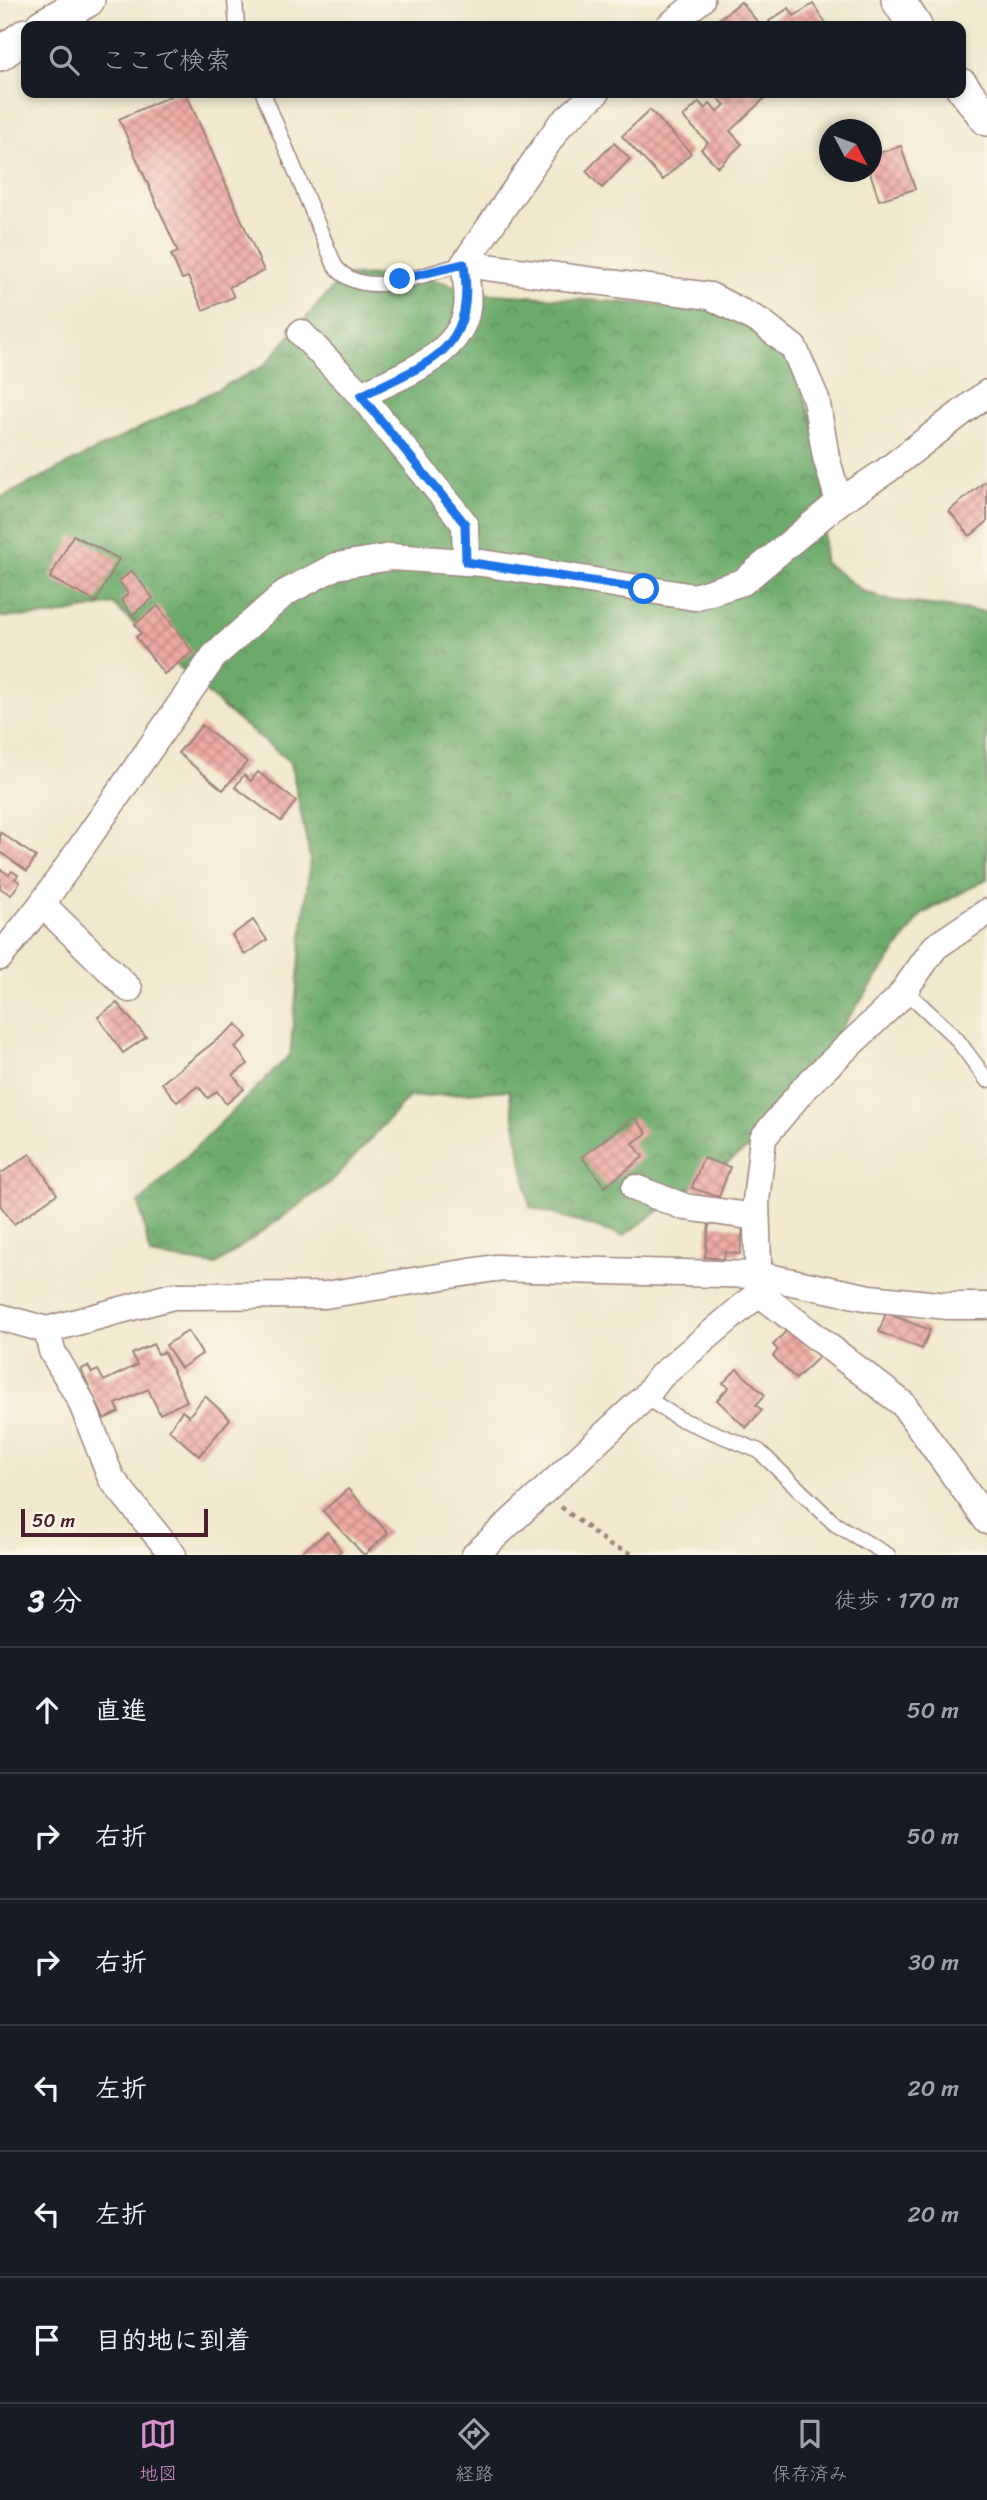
<!DOCTYPE html>
<html lang="ja">
<meta charset="utf-8">
<style>
:root{--surface:#171b24;--page:#242831;--text:#f1f3f6;--muted:#9ea1a6;--line:#363941;--accent:#d690ce}
body{margin:0;font-family:Sriracha,"Klee One",sans-serif;background:var(--page);color:var(--text)}
.compass{position:absolute;left:819px;top:119px;width:63px;height:63px;border-radius:50%;background:var(--surface);box-shadow:0 4px 10px #0003;rotate:131deg}
.scale{position:absolute;left:21px;bottom:18px;width:187px;box-sizing:border-box;padding-left:7px;border:4px solid #4a1f2b;border-top:0;font-size:19px;line-height:24px;white-space:nowrap;color:#4a1f2b;-webkit-text-stroke:5px #fcf5e5;paint-order:stroke}
.stop{position:absolute;width:21px;height:21px;margin:-16px;border:5px solid #1a73e8;border-radius:50%;background:#fff}
.stop.end{background:#1a73e8;border-color:#fff;box-shadow:0 2px 7px #0008}
.list{margin:0;padding:0;list-style:none}
h2{display:flex;justify-content:space-between;align-items:center;height:91px;margin:0;padding:0 28px;font-size:30px}
h2 small{font-size:23px;font-weight:400;color:var(--muted)}
.list li{display:grid;grid-template-columns:46px 1fr auto;gap:21px;align-items:center;box-sizing:border-box;height:126px;padding:0 28px;border-top:2px solid var(--line)}
.list b{display:block;font-size:26px;white-space:nowrap}
.list em{font-size:23px;font-style:normal;color:var(--muted)}
.icon{flex:none;width:38px;height:38px;fill:none;stroke:currentColor;stroke-width:2;stroke-linecap:round;stroke-linejoin:round}
.map{position:relative;flex:none;width:987px;height:1555px;overflow:hidden}
.search{position:absolute;background:var(--surface);box-shadow:0 4px 10px #0003;left:21px;right:21px;top:21px;height:77px;display:flex;align-items:center;gap:18px;box-sizing:border-box;padding:0 24px;border-radius:14px;color:var(--muted);font-size:26px}
.sheet{height:847px;background:var(--surface)}
nav{display:flex;justify-content:space-around;align-items:center;box-sizing:border-box;height:98px;border-top:2px solid var(--line);background:var(--surface);font-size:19px;color:var(--muted)}
nav a{display:grid;justify-items:center;gap:4px}
nav .on{color:var(--accent)}
.map>svg:first-child{display:block}
</style>
<div class="map">
<svg width="987" height="1555" viewBox="0 0 987 1555">
<defs>
<pattern id="forest-crowns" width="20" height="18" patternUnits="userSpaceOnUse" patternTransform="scale(1.75)"><rect width="20" height="18" fill="#6caa6c"/><path d="M2 6a3 3 0 1 1 6 0M12 15a3 3 0 1 1 6 0" fill="none" stroke="#5b8a59"/></pattern>
<pattern id="building-cross-hatch" width="8" height="8" patternUnits="userSpaceOnUse" patternTransform="scale(1.75)"><rect width="8" height="8" fill="#eeaaa3"/><path d="M0 0l8 8M0 8l8-8" fill="none" stroke="#c38a85"/></pattern>
</defs>
<rect width="100%" height="100%" fill="#fcf5e5"/>
<filter id="ink" filterUnits="userSpaceOnUse"><feTurbulence type="fractalNoise" baseFrequency=".0143" numOctaves="2"/><feDisplacementMap in="SourceGraphic" scale="14" xChannelSelector="R" yChannelSelector="G"/><feConvolveMatrix kernelMatrix="1 2 1 2 8 2 1 2 1" color-interpolation-filters="sRGB"/></filter>
<filter id="wash" filterUnits="userSpaceOnUse"><feTurbulence type="fractalNoise" baseFrequency=".00686" numOctaves="4" result="noise"/><feDisplacementMap in="SourceGraphic" scale="28" xChannelSelector="R" yChannelSelector="G"/><feGaussianBlur stdDeviation="1.57" result="paint"/><feColorMatrix in="noise" values="0 0 0 0 0 0 0 0 0 0 0 0 0 0 0 0 0 1.4 0 .05"/><feComposite in="paint" operator="in"/></filter>
<g filter="url(#wash)">
<rect width="100%" height="100%" fill="#f0e9ce"/>
<path fill="url(#forest-crowns)" stroke="#5b644c" stroke-width="2" d="M417 275 480 293 738 310 789 358 826 457 824 562 863 591 888 600 987 612V879L922 914 763 1138 623 1236 530 1207 509 1090 409 1097 332 1181 216 1265 150 1255 139 1203 290 1055 310 859 291 763 222 707 113 604 51 616 0 617V498L264 366 343 276Z"/>
<g id="blocks">
<g fill="url(#building-cross-hatch)">
<path d="M741 2 761 26H718L715 22Z"/>
<path d="M813 4 828 26H772L769 21 789 8 794 16Z"/>
<path d="M177 93H186L264 271 229 287 234 297 203 310 188 277 182 279 171 255 178 252 119 119Z"/>
<path d="M713 93H762L766 97 730 131 742 144 718 167 701 149 708 143 683 117 699 102 705 109 710 104 717 112 725 105Z"/>
<path d="M650 110 691 153 663 180 622 136Z"/>
<path d="M614 143 630 159 602 188 586 171Z"/>
<path d="M901 146 915 189 879 200 870 172 872 155Z"/>
<path d="M987 480V522L970 536 949 511Z"/>
<path d="M73 535 119 559 96 602 50 578Z"/>
<path d="M132 571 153 598 132 615 121 600 128 594 119 581Z"/>
<path d="M158 606 193 652 164 674 136 637 141 633 135 624Z"/>
<path d="M202 725 247 762 223 790 178 753Z"/>
<path d="M258 772 296 801 281 821 235 787 244 775 251 781Z"/>
<path d="M0 832 36 857 27 871 0 852Z"/>
<path d="M0 869 9 875 12 871 18 875 15 879 20 882 11 895 0 888Z"/>
<path d="M253 920 267 940 245 955 232 935Z"/>
<path d="M117 1003 146 1037 123 1053 98 1017Z"/>
<path d="M237 1024 247 1037 235 1047 248 1064 233 1075 244 1089 226 1104 217 1091 208 1098 198 1086 177 1102 162 1083Z"/>
<path d="M634 1117 647 1133 633 1143 643 1157 605 1187 582 1157Z"/>
<path d="M30 1154 57 1194 14 1224 0 1205V1174Z"/>
<path d="M703 1158 730 1167 719 1197 692 1188Z"/>
<path d="M709 1224 743 1228 740 1254 725 1252 724 1259 705 1257Z"/>
<path d="M886 1313 930 1330 922 1349 879 1332Z"/>
<path d="M789 1328 819 1357 796 1379 773 1356 778 1350 773 1345Z"/>
<path d="M188 1331 202 1354 181 1368 166 1345Z"/>
<path d="M153 1344 158 1354 164 1352 187 1401 160 1414 148 1389 116 1404 119 1412 104 1419 81 1369 88 1366 92 1373 98 1370 104 1381 137 1365 132 1354Z"/>
<path d="M737 1369 765 1395 756 1405 762 1410 746 1428 717 1400 729 1387 723 1383Z"/>
<path d="M205 1396 230 1419 199 1456 169 1430 182 1411 189 1416Z"/>
<path d="M348 1489 388 1533 364 1555 323 1511Z"/>
<path d="M328 1532 341 1551 336 1555H297Z"/>
</g>
</g>
</g>
<g filter="url(#ink)">
<use href="#blocks" fill-opacity="0" stroke="#9d847c" stroke-width="2"/>
<g fill="none" stroke-linecap="round" stroke-linejoin="round">
<defs>
<g id="service">
<path d="M235 0 237 26"/>
<path d="M263 93 335 266C363 303 424 273 464 264"/>
<path d="M905 990 956 1038 987 1080"/>
<path d="M645 1397 678 1418 759 1451 835 1524 888 1555"/>
</g>
<g id="minor">
<path d="M669 26 701 0"/>
<path d="M596 93 560 125 464 264 710 296 761 322 794 348 816 399 826 457 839 502"/>
<path d="M464 264C466 278 469 293 467 308 461 356 398 377 361 395L465 524 466 562"/>
<path d="M301 333 361 395"/>
<path d="M42 904 129 989"/>
<path d="M0 957 42 904 214 656 285 593 336 566 391 557 482 563 694 597 743 582 839 502 886 471 987 393"/>
<path d="M635 1188 685 1207 756 1217"/>
<path d="M759 1293 903 1404 987 1521"/>
<path d="M0 1317 47 1330 52 1351 81 1401 111 1478 173 1555"/>
<path d="M47 1330 173 1296 325 1295 495 1268 758 1275 870 1298 948 1306H987"/>
<path d="M475 1555 645 1397 661 1376 759 1293 756 1201 763 1138 806 1086 898 999 935 947 987 912"/>
</g>
<g id="tertiary">
<path d="M898 0 915 26"/>
<path d="M42 26 88 0"/>
<path d="M0 54 26 35"/>
<path d="M961 85 987 119"/>
</g>
</defs>
<use href="#service" stroke="#9d847c" stroke-width="17"/>
<use href="#minor" stroke="#9d847c" stroke-width="29"/>
<use href="#tertiary" stroke="#9d847c" stroke-width="36"/>
<path stroke="#9d847c" stroke-width="4.5" stroke-dasharray="5 5" stroke-linecap="butt" d="M561 1507 611 1546 636 1555"/>
<use href="#service" stroke="#fff" stroke-width="14"/>
<use href="#minor" stroke="#fff" stroke-width="26"/>
<use href="#tertiary" stroke="#fff" stroke-width="33"/>
</g>
</g>
<g fill="none" stroke-linecap="round" stroke-linejoin="round" filter="url(#ink)">
<path stroke="#1a73e8" stroke-width="9" d="M400 279 464 264C476 353 429 362 361 396L465 524 466 562 644 589"/>
</g>
</svg>
<svg class="compass" viewBox="-18 -18 36 36"><path d="M0-13l5 13h-10z" fill="#e53935"/><path d="M0 13l5-13h-10z" fill="#9ea1a6"/></svg>
<div class="scale">50 m</div>
<div class="stop" style="left:644px;top:589px"></div>
<div class="stop end" style="left:400px;top:279px"></div>
<div class="search"><svg class="icon" aria-label="search" viewBox="0 0 24 24"><circle cx="10" cy="10" r="6"/><path d="M15 15l6 6"/></svg>ここで検索</div>
</div>
<section class="sheet">
<h2>3 分<small>徒歩 · 170 m</small></h2>
<ul class="list">
<li><svg class="icon" aria-label="ahead" viewBox="0 0 24 24"><path d="M12 20V5M6 11l6-6 6 6"/></svg><div><b>直進</b></div><em>50 m</em></li>
<li><svg class="icon" aria-label="right" viewBox="0 0 24 24"><path d="M7 20v-9h11M14 6l5 5-5 5"/></svg><div><b>右折</b></div><em>50 m</em></li>
<li><svg class="icon" aria-label="right" viewBox="0 0 24 24"><path d="M7 20v-9h11M14 6l5 5-5 5"/></svg><div><b>右折</b></div><em>30 m</em></li>
<li><svg class="icon" aria-label="left" viewBox="0 0 24 24"><path d="M17 20v-9H6M10 6l-5 5 5 5"/></svg><div><b>左折</b></div><em>20 m</em></li>
<li><svg class="icon" aria-label="left" viewBox="0 0 24 24"><path d="M17 20v-9H6M10 6l-5 5 5 5"/></svg><div><b>左折</b></div><em>20 m</em></li>
<li><svg class="icon" aria-label="arrive" viewBox="0 0 24 24"><path d="M6 21V4h12l-3 4 3 4H6"/></svg><div><b>目的地に到着</b></div></li>
</ul>
</section>
<nav>
<a class="on"><svg class="icon" aria-label="map" viewBox="0 0 24 24"><path d="M3 6l6-2 6 2 6-2v14l-6 2-6-2-6 2zM9 4v14M15 6v14"/></svg>地図</a>
<a><svg class="icon" aria-label="directions" viewBox="0 0 24 24"><path d="M12 3l9 9-9 9-9-9zM9 14v-3h6M13 9l2 2-2 2"/></svg>経路</a>
<a><svg class="icon" aria-label="saved" viewBox="0 0 24 24"><path d="M7 4h10v16l-5-4-5 4z"/></svg>保存済み</a>
</nav>
